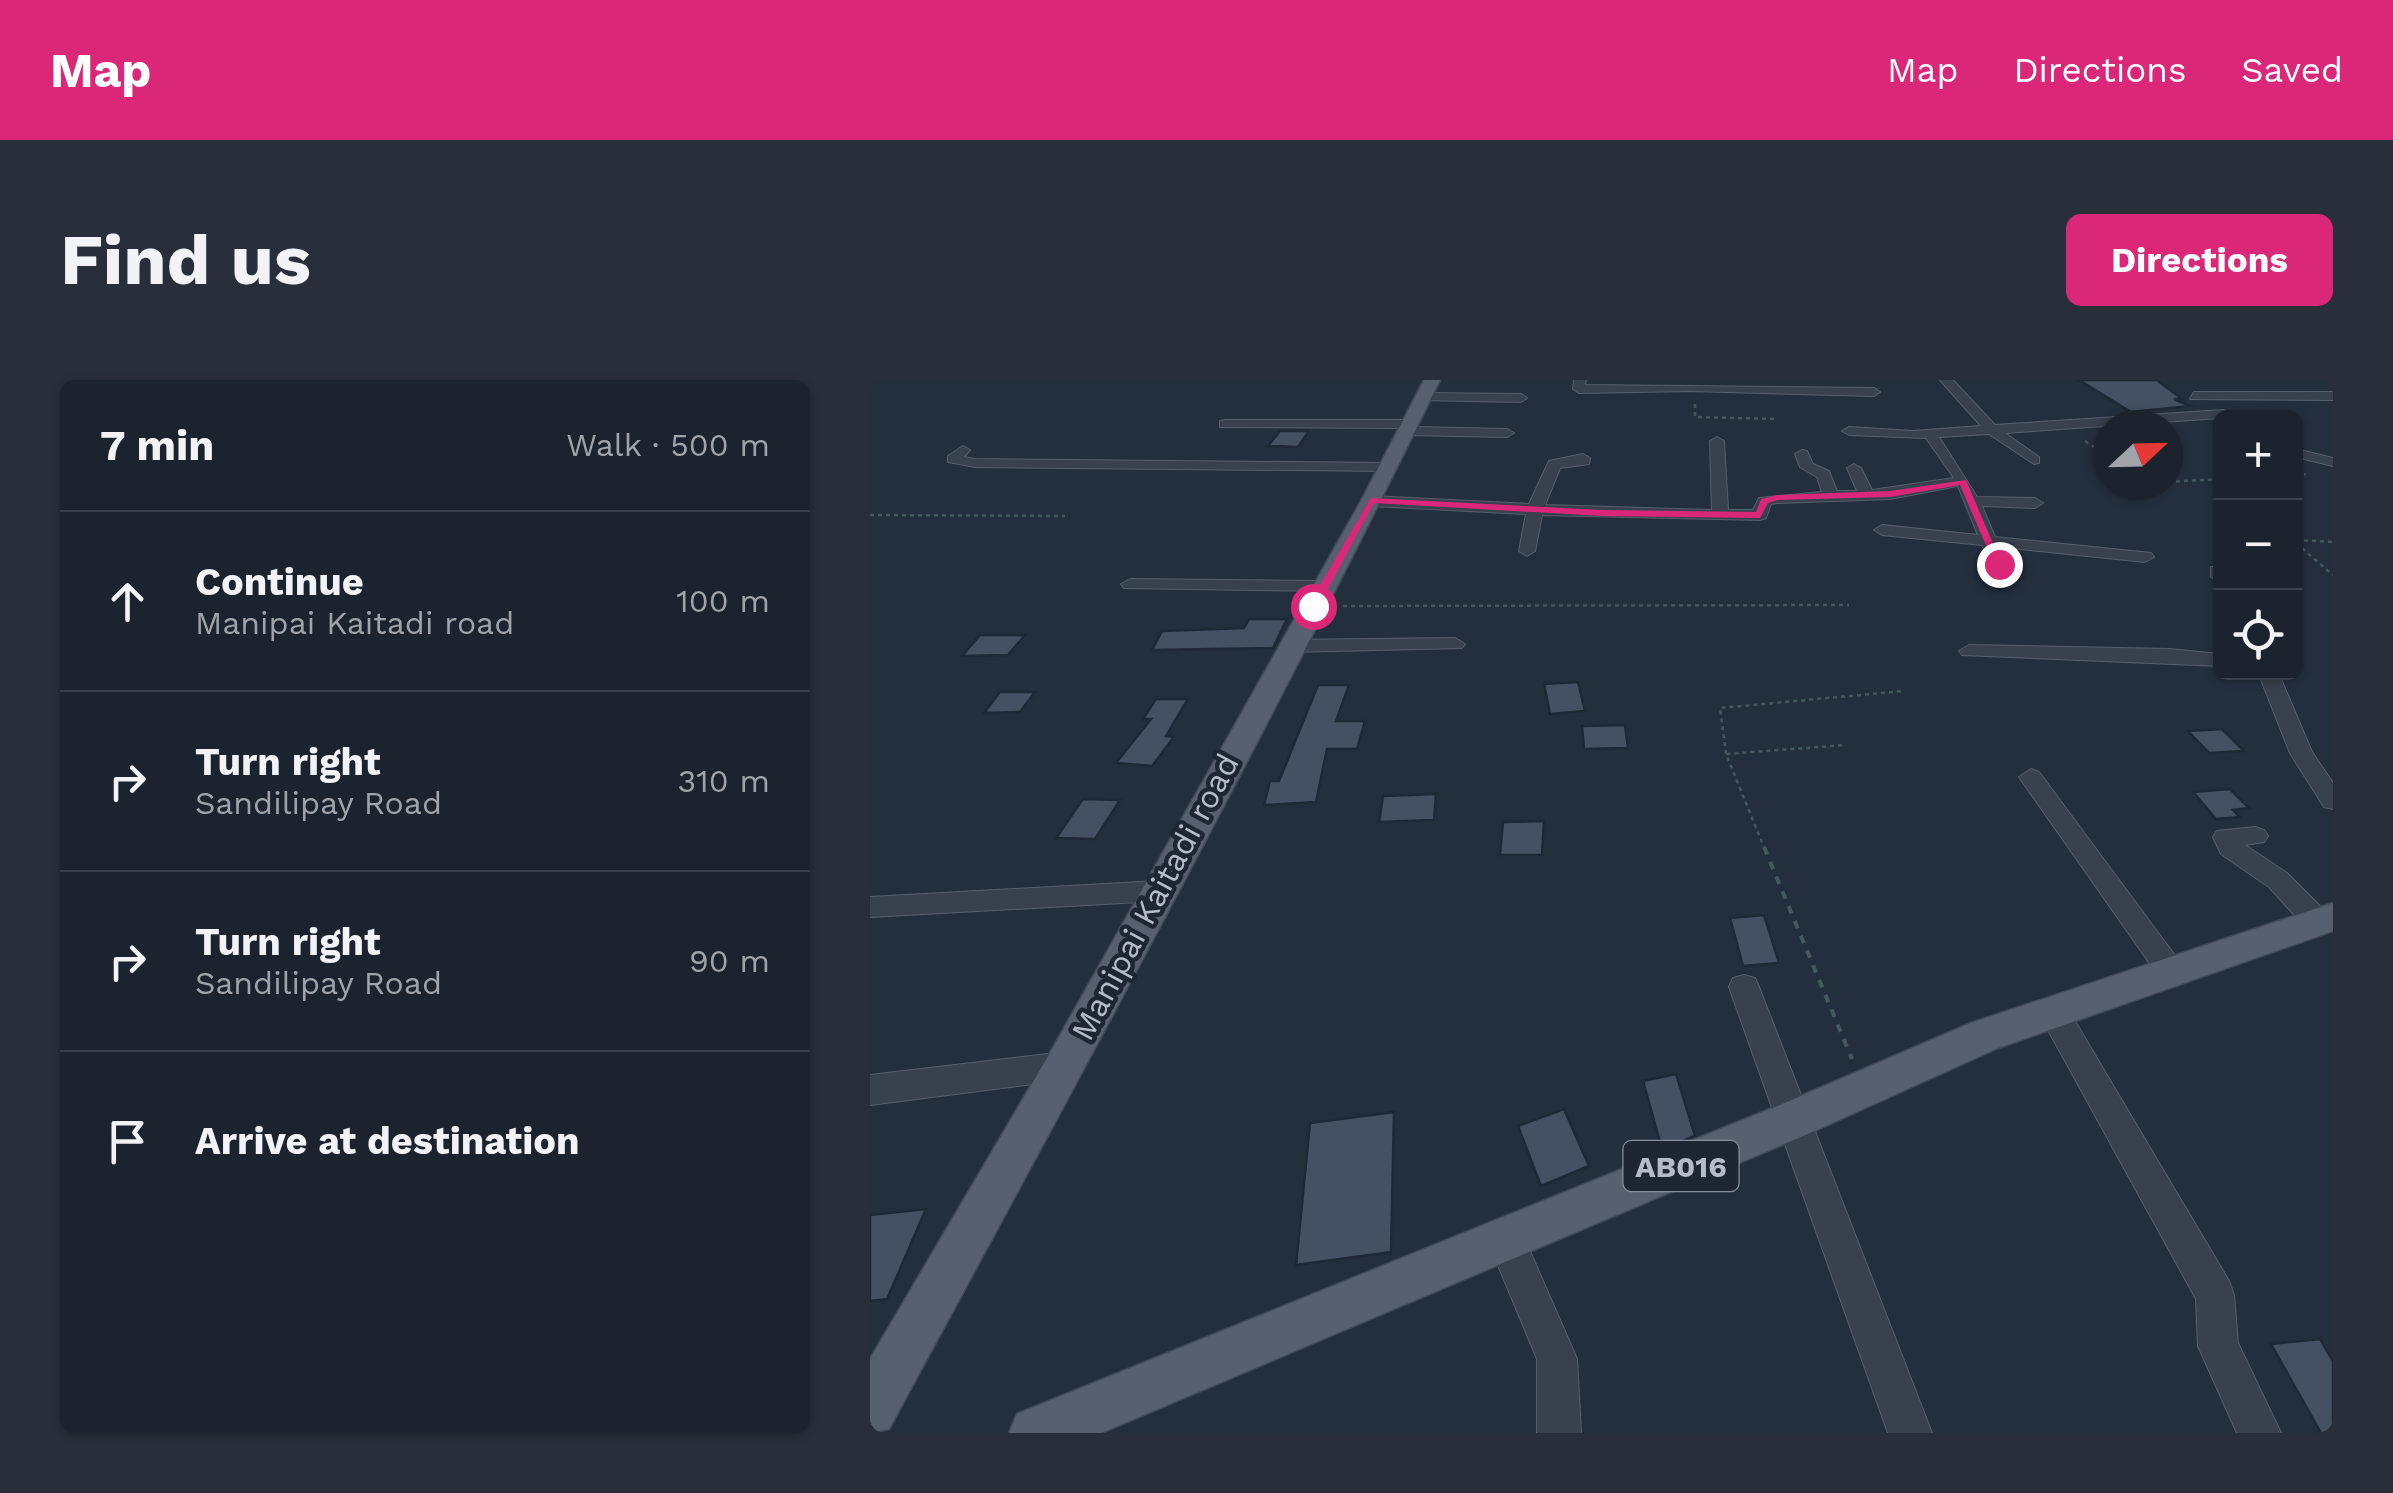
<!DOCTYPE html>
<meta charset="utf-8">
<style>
:root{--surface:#1b232e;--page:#282f3a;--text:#f1f3f6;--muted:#a0a4aa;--line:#39404a;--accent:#db2777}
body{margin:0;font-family:"Work Sans",sans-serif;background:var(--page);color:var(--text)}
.controls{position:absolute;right:30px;top:30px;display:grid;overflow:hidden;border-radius:15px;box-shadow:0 2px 8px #0004}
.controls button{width:90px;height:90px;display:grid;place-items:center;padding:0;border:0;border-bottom:2px solid var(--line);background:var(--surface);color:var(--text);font:50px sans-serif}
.compass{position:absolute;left:1223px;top:30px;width:90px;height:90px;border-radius:50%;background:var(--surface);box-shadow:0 2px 8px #0004;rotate:68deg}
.stop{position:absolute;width:30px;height:30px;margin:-22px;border:8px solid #db2777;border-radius:50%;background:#fff}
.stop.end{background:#db2777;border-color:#fff;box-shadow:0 2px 10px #0008}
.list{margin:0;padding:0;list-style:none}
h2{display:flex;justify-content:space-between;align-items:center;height:130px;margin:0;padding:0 40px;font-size:42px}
h2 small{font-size:32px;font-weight:400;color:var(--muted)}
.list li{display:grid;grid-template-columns:65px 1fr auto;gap:30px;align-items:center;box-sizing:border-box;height:180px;padding:0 40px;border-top:2px solid var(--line)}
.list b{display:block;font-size:38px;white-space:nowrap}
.list p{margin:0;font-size:32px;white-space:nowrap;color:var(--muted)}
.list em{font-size:32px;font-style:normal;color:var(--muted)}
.icon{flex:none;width:55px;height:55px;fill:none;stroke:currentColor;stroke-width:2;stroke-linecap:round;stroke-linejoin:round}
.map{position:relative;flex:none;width:1463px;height:1053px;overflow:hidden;border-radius:15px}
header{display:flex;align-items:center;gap:60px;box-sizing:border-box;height:140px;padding:0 50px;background:var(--accent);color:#fff}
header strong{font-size:48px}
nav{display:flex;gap:55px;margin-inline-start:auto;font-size:35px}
.intro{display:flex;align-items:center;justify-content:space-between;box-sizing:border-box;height:240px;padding:0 60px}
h1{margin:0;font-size:70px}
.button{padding:25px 45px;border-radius:15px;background:var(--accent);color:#fff;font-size:35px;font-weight:700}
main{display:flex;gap:60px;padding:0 60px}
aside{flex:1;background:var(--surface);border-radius:15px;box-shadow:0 2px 8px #0004}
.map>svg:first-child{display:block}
</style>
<header>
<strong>Map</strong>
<nav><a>Map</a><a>Directions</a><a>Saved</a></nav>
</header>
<div class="intro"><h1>Find us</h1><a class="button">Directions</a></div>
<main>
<aside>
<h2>7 min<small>Walk · 500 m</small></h2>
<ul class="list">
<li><svg class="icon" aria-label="ahead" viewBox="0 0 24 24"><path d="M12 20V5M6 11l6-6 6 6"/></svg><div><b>Continue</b><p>Manipai Kaitadi road</p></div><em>100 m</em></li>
<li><svg class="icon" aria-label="right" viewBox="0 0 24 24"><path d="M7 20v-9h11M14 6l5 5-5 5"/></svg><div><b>Turn right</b><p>Sandilipay Road</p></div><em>310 m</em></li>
<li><svg class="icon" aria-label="right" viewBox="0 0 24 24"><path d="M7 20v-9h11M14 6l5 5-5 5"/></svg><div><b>Turn right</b><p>Sandilipay Road</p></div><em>90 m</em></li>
<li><svg class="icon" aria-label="arrive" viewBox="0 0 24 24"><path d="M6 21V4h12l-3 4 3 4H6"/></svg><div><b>Arrive at destination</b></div></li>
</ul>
</aside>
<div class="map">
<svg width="1463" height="1053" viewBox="0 0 1463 1053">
<rect width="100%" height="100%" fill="#242f3e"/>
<g fill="#455162" stroke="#1f2835" stroke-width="2.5">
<path d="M1209 0H1287L1312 19H1304L1320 26 1261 32Z"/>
<path d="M410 51H439L428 67 398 66Z"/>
<path d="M379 239H417L403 268 282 270 292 251 374 248Z"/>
<path d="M110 255H155L138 275 92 276Z"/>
<path d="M708 302 715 331 680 334 674 304Z"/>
<path d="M448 305H479L466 341H495L487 369H457L446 422 394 425 400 401H409Z"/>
<path d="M130 312H165L150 332 114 333Z"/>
<path d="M286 319H318L296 356 304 357 282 386 246 383 281 339H273Z"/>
<path d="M755 345 758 368 714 369 712 346Z"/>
<path d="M1352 349 1374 371 1339 373 1318 351Z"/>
<path d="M1360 409 1379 428 1363 430 1370 437 1346 439 1323 412Z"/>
<path d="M566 414 564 440 509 442 513 416Z"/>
<path d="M213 419 250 420 225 459 186 458Z"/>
<path d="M674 441 672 475H630L633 442Z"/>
<path d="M894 535 909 583 873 586 860 538Z"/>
<path d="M806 694 825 756 792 769 773 701Z"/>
<path d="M694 729 719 786 671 806 648 746Z"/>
<path d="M524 732 521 872 426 885 440 743Z"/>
<path d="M56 829 17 919 0 921V835Z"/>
<path d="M1450 959 1463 981V1053H1451L1401 964Z"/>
</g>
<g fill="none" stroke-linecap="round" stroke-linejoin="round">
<defs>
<g id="minor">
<path d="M704 0H716L715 5 1004 8 1010 12 1004 16 821 11 709 13 703 9Z"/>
<path d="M1070 0H1083L1125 45 1354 30 1360 34 1350 38 1135 53 1169 77V83L1164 84 1119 54 1069 57 1107 117 1165 118 1173 123 1165 128 1112 126 1125 157 1281 173 1284 177 1275 182 1130 167 1138 184 1129 189 1123 188 1112 165 1012 155 1004 150 1012 145 1108 155 1088 106 1020 119 907 123 901 124 896 138 890 140 672 135 665 171 657 176 649 171 656 134 501 126 493 121 501 116 659 124 679 81 713 74 720 78 719 84 690 88 675 125 842 130 840 61 847 57 854 61 858 130H883L889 118 952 112 947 97 930 87 925 74 932 70 937 71 943 84 959 91 967 111H987L977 88 984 84 991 88 1002 110 1084 98 1056 58 979 55 972 51 979 47 1043 51 1111 46Z"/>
<path d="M1324 12H1463V20L1320 19Z"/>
<path d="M553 13 651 14 657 18 651 22 549 20 547 17Z"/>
<path d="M355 40H540L547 44 543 47 637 49 644 53 637 57 536 55 529 51 532 48 350 47V41Z"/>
<path d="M93 66 100 70 94 77 105 79 518 83 525 87 518 91 105 87 78 82V76Z"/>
<path d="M1426 69 1463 78V86L1426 77Z"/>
<path d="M1341 187H1350V202L1341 197Z"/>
<path d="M260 199 454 201 463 206 454 211 254 208 251 204Z"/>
<path d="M585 258 595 264 592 268 421 272 411 266 421 260Z"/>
<path d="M1099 265 1299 269 1350 274V286L1092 275 1089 271Z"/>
<path d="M1388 292H1408L1442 372 1463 403V429L1454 427 1420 373Z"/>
<path d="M1161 389 1169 392 1312 585 1317 593 1312 601 1302 605 1292 601 1149 397Z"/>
<path d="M1385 447 1394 450 1398 456 1394 462 1375 465 1417 493 1458 534 1462 542 1458 550 1448 553 1438 550 1399 507 1351 474 1343 457 1347 451Z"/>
<path d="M288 501 298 504 302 511 298 518 288 521 0 537V517Z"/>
<path d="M874 595 885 598 889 607 1062 1053H1018L859 607 863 598Z"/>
<path d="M1182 617 1193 621 1359 901 1364 915 1368 963 1411 1053H1367L1328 966 1326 919 1167 630 1171 621Z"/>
<path d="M194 672 205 676 210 686 205 696 194 700 0 725V695Z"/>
<path d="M636 840 649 846 707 979 711 1053H667V979L617 859 623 846Z"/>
</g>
<g id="major">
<path d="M554 0H570C397 355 207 702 19 1049L0 1053V979L180 673 491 121Z"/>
<path d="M1463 523V551L1128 668 940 753 231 1053H139L147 1034 910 725 1101 643Z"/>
</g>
</defs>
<use href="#minor" stroke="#565f6c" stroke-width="2"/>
<use href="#major" stroke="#414a57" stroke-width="3"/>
<g stroke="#44595c" stroke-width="2.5" stroke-dasharray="4 4" stroke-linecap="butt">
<path d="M825 24V37L905 39"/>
<path d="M1215 61 1238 76"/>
<path d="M1426 95 1436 94"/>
<path d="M1298 102 1350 99"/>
<path d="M0 135 195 136"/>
<path d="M1426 160 1463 162"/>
<path d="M1426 163 1463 195"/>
<path d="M473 226 979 225"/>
<path d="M856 374 850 328 1033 311"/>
<path d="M895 470 856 374 975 365"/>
</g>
<path stroke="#44595c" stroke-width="4" stroke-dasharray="8 8" stroke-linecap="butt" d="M894 467 982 679"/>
<use href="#minor" fill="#38414e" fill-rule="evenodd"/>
<use href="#major" fill="#56606e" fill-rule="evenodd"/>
</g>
<path fill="#db2777" d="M1096 100 1133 187 1124 184 1090 105 1020 117 908 120 898 123 890 138 733 136 504 123 449 226 443 230 438 226 501 118 733 130 886 132 891 119 908 115 1020 111Z"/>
<g text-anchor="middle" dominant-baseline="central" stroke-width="9" stroke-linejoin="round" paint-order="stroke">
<rect fill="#1d2633" stroke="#878f9c" stroke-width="2.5" x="753.5" y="761" width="115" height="50" rx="8"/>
<g font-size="30" font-weight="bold" fill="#b4bcc9">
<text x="811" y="786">AB016</text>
</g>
<g font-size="32" fill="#b4bcc9" stroke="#1d2633">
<text transform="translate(285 517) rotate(-62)">Manipai Kaitadi road</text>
</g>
</g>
</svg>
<div class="controls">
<button>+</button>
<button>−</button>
<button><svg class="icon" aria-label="locate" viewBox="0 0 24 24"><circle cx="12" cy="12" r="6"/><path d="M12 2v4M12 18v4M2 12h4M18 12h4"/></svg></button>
</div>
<svg class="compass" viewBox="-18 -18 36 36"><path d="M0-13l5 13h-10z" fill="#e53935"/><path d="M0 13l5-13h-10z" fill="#a0a4aa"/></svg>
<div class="stop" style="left:443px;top:226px"></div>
<div class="stop end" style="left:1129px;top:184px"></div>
</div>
</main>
